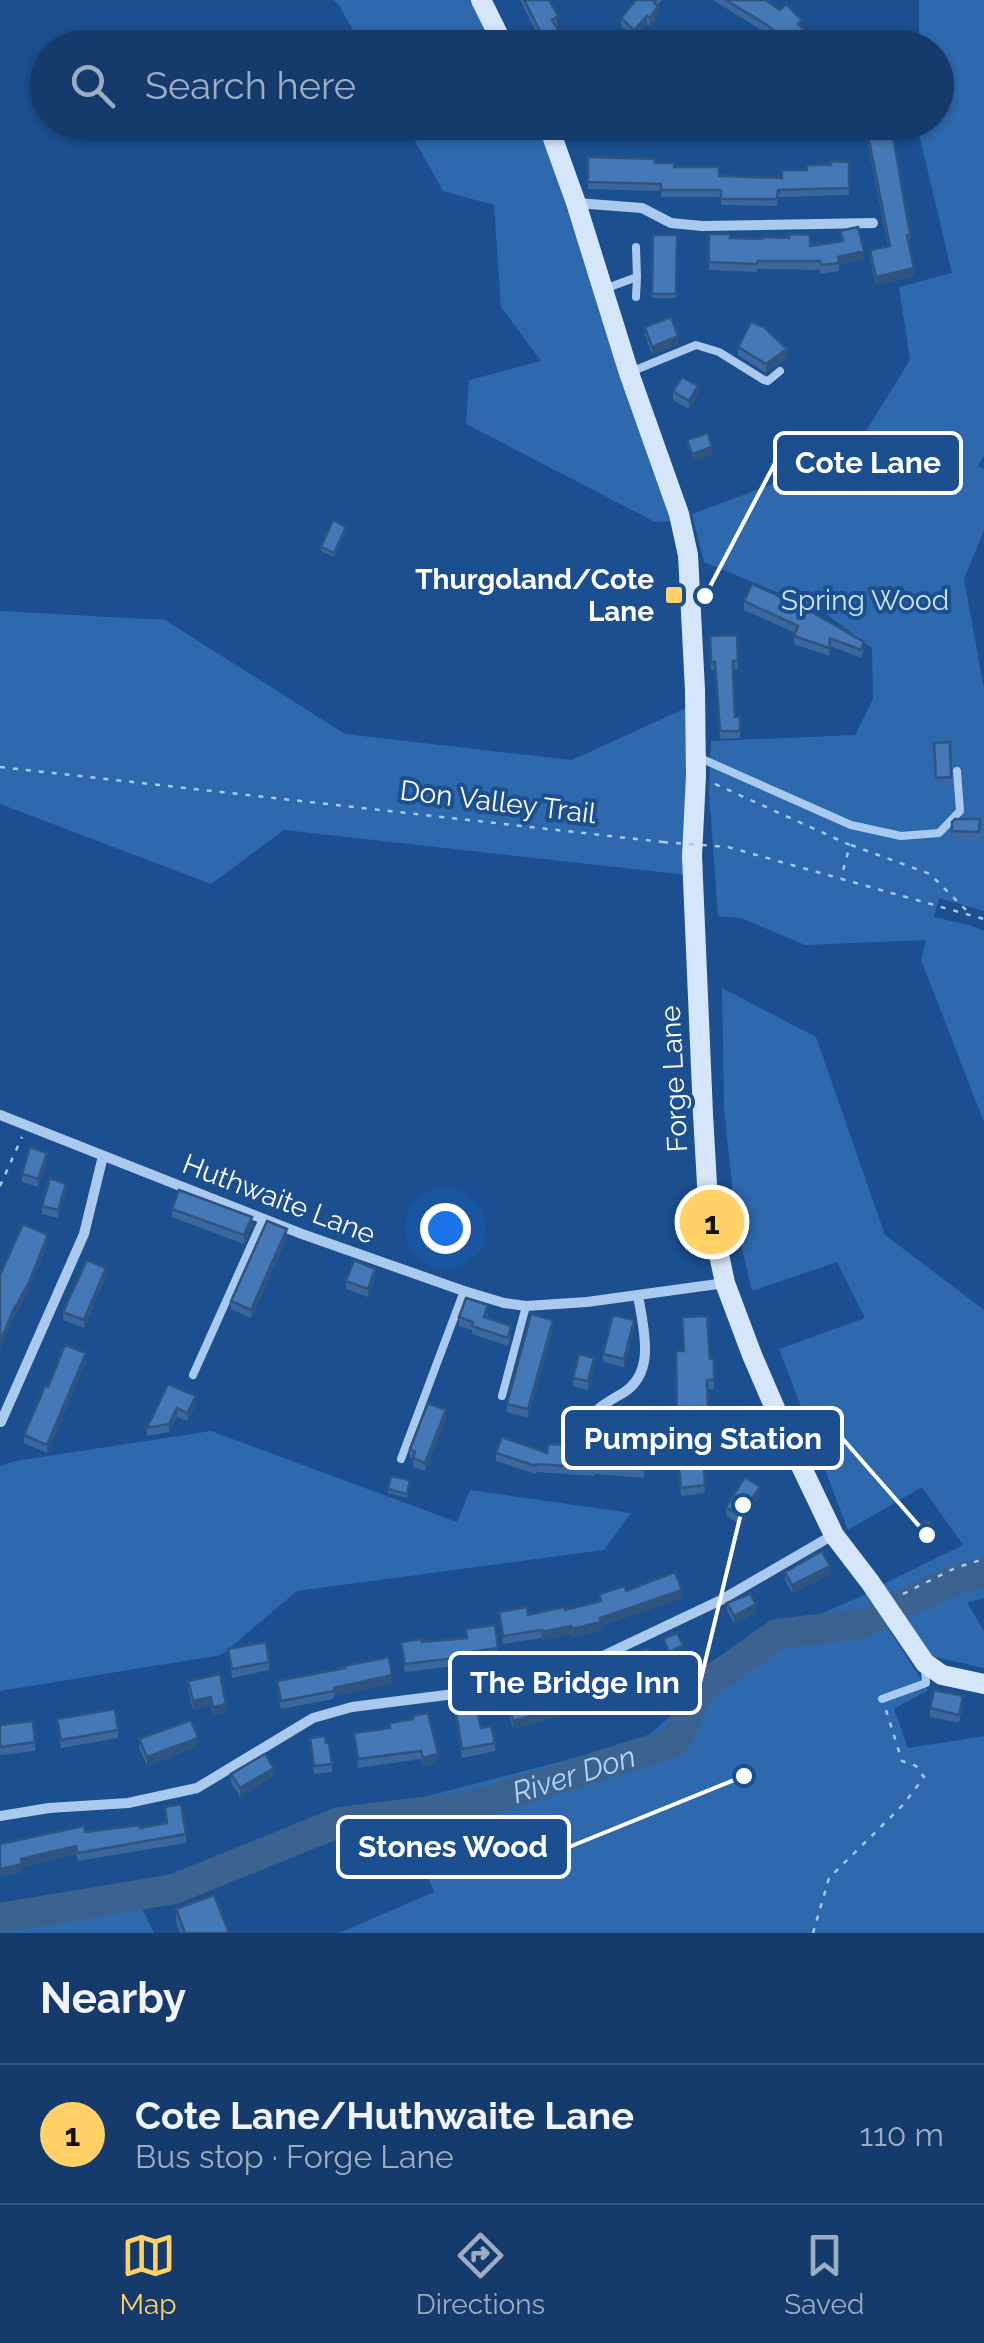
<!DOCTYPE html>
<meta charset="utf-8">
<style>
:root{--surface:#143b6b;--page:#214673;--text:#f1f3f6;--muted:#9dadc1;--line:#33557e;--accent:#ffd166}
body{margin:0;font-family:Raleway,sans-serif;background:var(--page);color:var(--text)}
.you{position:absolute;left:445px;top:1228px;width:35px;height:35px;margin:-25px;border:8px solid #fff;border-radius:50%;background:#1a73e8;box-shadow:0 0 0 15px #1a73e833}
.badge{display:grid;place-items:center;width:65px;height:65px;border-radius:50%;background:var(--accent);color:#111;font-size:32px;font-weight:700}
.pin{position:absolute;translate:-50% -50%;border:5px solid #fff;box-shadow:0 2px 10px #0006}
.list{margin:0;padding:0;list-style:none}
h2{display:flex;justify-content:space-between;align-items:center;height:130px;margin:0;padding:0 40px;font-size:42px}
h2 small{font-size:32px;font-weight:400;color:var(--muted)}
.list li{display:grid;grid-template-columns:65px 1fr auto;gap:30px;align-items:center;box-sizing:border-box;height:140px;padding:0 40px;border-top:2px solid var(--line)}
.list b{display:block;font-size:38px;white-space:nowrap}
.list p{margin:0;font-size:32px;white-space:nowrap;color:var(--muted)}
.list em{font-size:32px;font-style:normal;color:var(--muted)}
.icon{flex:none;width:55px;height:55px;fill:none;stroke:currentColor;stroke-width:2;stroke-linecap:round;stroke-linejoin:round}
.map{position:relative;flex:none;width:984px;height:1933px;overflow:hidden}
.search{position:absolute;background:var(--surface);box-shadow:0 2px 8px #0004;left:30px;right:30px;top:30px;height:110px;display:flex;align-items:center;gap:25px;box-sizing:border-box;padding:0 35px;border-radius:55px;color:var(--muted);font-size:38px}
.sheet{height:270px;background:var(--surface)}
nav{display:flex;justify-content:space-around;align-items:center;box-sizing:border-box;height:140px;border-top:2px solid var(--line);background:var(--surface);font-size:28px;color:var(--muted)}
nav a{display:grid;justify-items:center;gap:5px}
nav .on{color:var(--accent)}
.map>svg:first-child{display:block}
</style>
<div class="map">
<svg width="984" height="1933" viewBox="0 0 984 1933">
<rect width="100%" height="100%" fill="#1b4f8f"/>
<g fill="#2e69ad">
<path d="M333 0H471L494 47H363L338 4Z"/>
<path d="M919 0H984V456L978 466 984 469V530L964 579 984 689V911L939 898 934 917 969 925 984 931V1122L921 960 926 940 805 945 741 918 718 916 709 792 711 741 855 735 873 699 872 648 822 611 704 562 692 514 851 455 910 360 899 287 952 273 918 130V123L936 122V48L919 47Z"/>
<path d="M405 123H535L548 153 671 521 655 522 466 424 469 380 541 361 501 307 494 205 443 191Z"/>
<path d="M0 611 165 620 345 734 572 760 686 708 688 875 284 830 211 884 0 804Z"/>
<path d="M722 988 816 1037 885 1235 984 1310V1598L967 1603 984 1631V1668L930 1656 883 1584 963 1545 922 1487 848 1530 779 1349 865 1318 837 1262 752 1291 736 1222 724 1108Z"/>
<path d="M211 1431 457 1522 470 1490 631 1513 604 1550 297 1591 221 1655 0 1691V1466L15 1461Z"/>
<path d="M866 1594 928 1690 894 1709 908 1748 984 1736V1933H339L434 1892 397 1804 644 1740 747 1646Z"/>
<path d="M132 1888 154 1933H0V1919Z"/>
</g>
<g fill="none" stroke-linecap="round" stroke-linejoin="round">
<path stroke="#3c6290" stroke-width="30" id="s1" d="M0 1918 174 1889 340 1822 472 1806 675 1742 700 1688 777 1634 861 1624 950 1582 984 1572"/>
<g stroke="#a9c9ee" stroke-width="2.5" stroke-dasharray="5 8" stroke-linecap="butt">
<path d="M0 767 663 842"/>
<path d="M715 784 850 845 841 878"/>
<path d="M851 845 930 874 971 915"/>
<path d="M728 847 984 919"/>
<path d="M0 1186 22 1137"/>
<path d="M903 1594 955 1568 984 1559"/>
<path d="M813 1933 829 1878 903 1805 924 1777 916 1766 902 1761 886 1710"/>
</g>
<g stroke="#a9c9ee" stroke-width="8">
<path d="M607 288 637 277 636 247"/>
<path d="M636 297 637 277"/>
<path d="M633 371 696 345 719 352 764 380 768 381 780 371"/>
<path d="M700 758 851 825 901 836 939 833 960 811 957 771"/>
<path d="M193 1375 263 1219"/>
<path d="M502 1396 526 1306"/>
<path d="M401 1459 464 1291"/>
<path d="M882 1699 926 1683 925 1669"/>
</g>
<g stroke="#a9c9ee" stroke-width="10">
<path d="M577 203 642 208 671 223 702 226 873 223"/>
<path d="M0 1115 302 1234 464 1291 504 1303 526 1306 587 1302 725 1283"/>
<path d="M1 1422 84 1234 103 1156"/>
<path d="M571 1424H585L592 1432"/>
<path d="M585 1424C595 1409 607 1402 623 1393 657 1372 643 1328 638 1295"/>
<path d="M0 1816 49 1808 128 1803 197 1788 313 1718 352 1707 548 1682 721 1600 833 1535"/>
</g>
<g stroke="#d6e6fa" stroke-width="20">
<path d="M481 0 505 48"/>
<path d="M547 122 576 203 629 373 679 514 688 555 695 690 696 776 692 856 703 1114 708 1202 725 1283 752 1355 790 1443 834 1535 870 1582 925 1663 942 1675 984 1684"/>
</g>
<path stroke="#a9c9ee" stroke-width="2.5" stroke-dasharray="5 8" stroke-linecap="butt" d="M663 842 728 847"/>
</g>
<g fill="#3a679d">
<path d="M520 0H549L558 25 556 26 568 48H541V41Z"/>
<path d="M636 0H662L657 6 658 15 650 26 647 24 634 38 621 26V18Z"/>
<path d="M713 0H765L802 28 813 46 784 48 767 34Z"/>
<path d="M599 122H621V138L599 139Z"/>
<path d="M868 135 910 234V243H908L914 276 876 285 870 259V250L888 246 868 144Z"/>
<path d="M588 157 655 163 719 176 782 178 807 170 849 162V195L778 197 777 206 721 205V197H661V191L588 189Z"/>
<path d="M840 231 864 259 839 265V271L821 274 820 270 758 269 757 272 709 270V234L730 238 810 246 841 242Z"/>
<path d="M653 235H677L676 298H652Z"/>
<path d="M645 327 678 344 652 355 645 335Z"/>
<path d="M738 347 787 358 766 373 738 355Z"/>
<path d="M673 391 698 394 689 409 673 400Z"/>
<path d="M346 531 334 557 321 551V547Z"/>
<path d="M744 601 864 650 861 658 830 646 829 656 794 644 795 633 744 610Z"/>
<path d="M737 635 738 669H733L735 717 740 716V738L720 739 715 670H711L710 636Z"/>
<path d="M934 743 951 777V785L936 786Z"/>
<path d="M980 819 979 840H952V822Z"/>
<path d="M47 1161 38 1187 22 1182V1174Z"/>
<path d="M66 1192 58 1218 42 1214V1206Z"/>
<path d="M172 1209 252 1225 244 1244 172 1217Z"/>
<path d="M287 1238 251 1318 231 1309V1301Z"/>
<path d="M106 1276 84 1328 63 1320V1312Z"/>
<path d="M375 1277 368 1297 346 1289V1281Z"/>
<path d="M488 1313 487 1318 511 1335 508 1346 472 1334V1330L459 1326V1317Z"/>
<path d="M634 1328 624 1367 603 1362V1354Z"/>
<path d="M553 1329 528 1418 507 1412V1404Z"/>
<path d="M710 1359H714V1389H707L708 1418H700L705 1493 681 1496 677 1458H670L669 1427 677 1426Z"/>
<path d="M86 1361 47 1453 24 1443V1435L48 1387Z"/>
<path d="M594 1366 588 1390 573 1386V1378Z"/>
<path d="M168 1384 196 1405 187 1421 177 1417 169 1432 147 1436V1428Z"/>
<path d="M446 1419 425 1471 413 1467V1459L410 1458V1449Z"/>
<path d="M645 1449 644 1478 594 1474V1476L536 1472V1474L496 1461V1453H547Z"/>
<path d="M410 1484 407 1498 388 1493V1489Z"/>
<path d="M760 1496 740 1525 726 1515V1507Z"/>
<path d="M785 1572 830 1575 792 1593 785 1580Z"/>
<path d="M626 1591 682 1598 601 1626V1630L572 1638 571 1634 542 1640V1638L503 1644 499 1612 528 1615 565 1610 599 1602V1594Z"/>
<path d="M727 1603 756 1613 734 1624 727 1611Z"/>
<path d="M466 1629 498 1648V1657L463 1661V1665L405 1672 401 1642 466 1638Z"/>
<path d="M228 1649 269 1662V1670L232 1678Z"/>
<path d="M657 1672 602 1698V1705L513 1729 506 1704V1695L544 1688Z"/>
<path d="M188 1681 226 1712 213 1716 211 1705 193 1710 188 1690Z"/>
<path d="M277 1681 392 1683 334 1696V1699L281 1709 277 1689Z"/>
<path d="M963 1704 959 1723 930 1717V1708Z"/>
<path d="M455 1707 481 1728 495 1743V1751L462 1758Z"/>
<path d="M57 1719 118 1730V1738L61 1748Z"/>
<path d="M0 1725 35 1742V1751L0 1755Z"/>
<path d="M390 1728 438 1762 423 1766 421 1759 358 1768 354 1733Z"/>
<path d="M310 1738 326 1743 332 1764V1772L314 1774Z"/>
<path d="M139 1739 198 1746 147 1766 139 1748Z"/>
<path d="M231 1774 274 1776 240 1797 231 1782Z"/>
<path d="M165 1807 186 1834V1843L78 1861 76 1854 22 1867V1872L0 1877V1844L85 1832 140 1828 166 1823Z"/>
<path d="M176 1909 229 1933H180L176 1922Z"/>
</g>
<g fill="#305480">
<path d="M658 6V15L650 26V18Z"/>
<path d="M647 16V24L634 38V30Z"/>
<path d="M764 122H778L762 132V124Z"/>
<path d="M864 251V259L838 265V257Z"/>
<path d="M914 268V276L876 285V277Z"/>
<path d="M678 336V344L652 355V347Z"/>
<path d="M787 349V358L766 373V364Z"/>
<path d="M698 386V394L689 409V401Z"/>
<path d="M712 447V455L692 462V454Z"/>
<path d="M47 1153V1161L38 1187V1179Z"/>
<path d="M66 1184V1192L58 1218V1210Z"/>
<path d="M252 1217V1225L244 1244V1235Z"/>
<path d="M287 1229V1238L251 1318V1310Z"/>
<path d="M48 1235V1243L29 1290 16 1315V1306Z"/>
<path d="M106 1268V1276L84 1328V1320Z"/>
<path d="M375 1269V1277L368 1297V1289Z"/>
<path d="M15 1306V1314L0 1350V1342Z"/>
<path d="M553 1320V1329L528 1418V1409Z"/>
<path d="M634 1320V1328L624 1367V1359Z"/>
<path d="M86 1353V1361L47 1453V1445Z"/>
<path d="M594 1358V1366L588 1390V1381Z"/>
<path d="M196 1396V1405L187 1421V1413Z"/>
<path d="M177 1408V1417L169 1432V1424Z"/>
<path d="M446 1410V1419L425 1471V1463Z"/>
<path d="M760 1487V1496L740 1525V1516Z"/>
<path d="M936 1536V1540L924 1545V1541Z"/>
<path d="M830 1566V1575L792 1593V1585Z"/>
<path d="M682 1590V1598L601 1626V1630L572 1638V1629Z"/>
<path d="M756 1604V1613L734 1624V1616Z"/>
<path d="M571 1626V1634L542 1640V1632Z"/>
<path d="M683 1645V1649L669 1656V1652Z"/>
<path d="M657 1663V1672L602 1698V1705L513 1729V1721L600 1690Z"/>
<path d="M392 1675V1683L334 1696V1688Z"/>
<path d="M211 1697V1705L193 1710V1701Z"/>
<path d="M226 1704V1712L213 1716V1707Z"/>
<path d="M198 1738V1746L147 1766V1757Z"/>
<path d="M438 1754V1762L423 1766V1758Z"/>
<path d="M274 1768V1776L240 1797V1788Z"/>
<path d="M76 1846V1854L22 1867V1872L0 1877V1869L21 1859Z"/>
</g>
<g fill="#4478b7" stroke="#305480" stroke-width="2.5">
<path d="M524 0H549L558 16 552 20 568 48H545L541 41 544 39Z"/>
<path d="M636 0H656L654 3 658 6 650 18 647 16 634 30 621 18Z"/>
<path d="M726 0H765L780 10 786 4 802 20 798 24 813 38 805 48H795L767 25Z"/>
<path d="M623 39 626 48H607Z"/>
<rect x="599" y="122" width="22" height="8"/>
<path d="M892 131 910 234 907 235 914 268 876 277 870 250 890 246 868 135Z"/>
<path d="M588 157 655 159V163H674V167H719V176L782 178V170H807V165H831V161L849 162V188L778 190 777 199H721V190H661V184L588 182Z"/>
<path d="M858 227 864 251 838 257 839 263 821 265 820 261H758L757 264 709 262V234H730V238L763 239V237L789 238 790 234 810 235V246L843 241 840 231Z"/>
<path d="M653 235H677L676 294H652Z"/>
<path d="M671 317 678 336 652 347 645 327Z"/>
<path d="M751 322 764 327 787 349 766 364 738 347Z"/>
<path d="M682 377 698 386 689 401 673 391Z"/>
<path d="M708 433 712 447 692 454 687 440Z"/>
<path d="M333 520 346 527 334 553 321 547Z"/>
<path d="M752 584 801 606 864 642 861 650 830 638 829 648 794 636 798 626 744 601Z"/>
<path d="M737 635 738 661H733V675L735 717 740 716V731H720L715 662H711L710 636Z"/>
<path d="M950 742 951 777 936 778 934 743Z"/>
<path d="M955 819H980L979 832 952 831V822Z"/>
<path d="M30 1147 47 1153 38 1179 22 1174Z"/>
<path d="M50 1178 66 1184 58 1210 42 1206Z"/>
<path d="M179 1190 252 1217 244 1235 172 1209Z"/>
<path d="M267 1221 287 1229 251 1310 231 1301Z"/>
<path d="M23 1224 48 1235 29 1282 16 1306H15L0 1342V1275Z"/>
<path d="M87 1260 106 1268 84 1320 63 1312Z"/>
<path d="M354 1260 375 1269 368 1289 346 1281Z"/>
<path d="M466 1298 488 1305 484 1317 511 1326 508 1338 472 1326 473 1322 459 1317Z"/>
<path d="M531 1314 553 1320 528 1409 507 1404Z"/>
<path d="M613 1315 634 1320 624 1359 603 1354Z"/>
<path d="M707 1316 710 1359H714V1380H707L708 1410H700L705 1485 681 1488 677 1449 670 1450 669 1427 677 1426 676 1351H684L682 1317Z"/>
<path d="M65 1345 86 1353 47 1445 24 1435 45 1386 48 1387Z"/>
<path d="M579 1354 594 1358 588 1381 573 1378Z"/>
<path d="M168 1384 196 1396 187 1413 177 1408 169 1424 147 1428Z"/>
<path d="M428 1403 446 1410 425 1463 413 1458 415 1452 410 1449Z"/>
<path d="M502 1437 547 1453 548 1444 645 1449 644 1469 594 1466V1468L536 1464V1466L496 1453Z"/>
<path d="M391 1476 410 1480 407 1494 388 1489Z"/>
<path d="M745 1477 760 1487 740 1516 726 1507Z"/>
<path d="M930 1520 936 1536 924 1541 918 1525Z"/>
<path d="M822 1551 830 1566 792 1585 785 1572Z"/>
<path d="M675 1572 682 1590 600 1618 601 1622 572 1629 571 1626 542 1632V1630L503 1636 499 1612 527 1607 528 1615 564 1607 565 1610 601 1601 599 1594 625 1586 626 1591Z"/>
<path d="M750 1594 756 1604 734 1616 727 1603Z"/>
<path d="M495 1625 498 1648 463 1653V1657L405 1664 401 1642 421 1639 422 1642 467 1638 466 1629Z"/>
<path d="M677 1633 683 1645 669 1652 663 1639Z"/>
<path d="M266 1642 269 1662 232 1669 228 1649Z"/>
<path d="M648 1648 657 1663 600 1690 602 1696 513 1721 506 1695 543 1685 544 1688 598 1671Z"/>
<path d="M389 1657 392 1675 334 1688V1691L281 1701 277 1681 345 1668 344 1666Z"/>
<path d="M220 1674 226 1704 213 1707 211 1697 193 1701 188 1681Z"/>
<path d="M934 1690 963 1696 959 1715 930 1708Z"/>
<path d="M476 1704 481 1728 491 1726 495 1743 462 1749 455 1707Z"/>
<path d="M115 1709 118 1730 61 1740 57 1719Z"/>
<path d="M428 1713 438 1754 423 1758 421 1751 358 1759 354 1733 390 1728V1723L413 1719V1716Z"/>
<path d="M191 1720 198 1738 147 1757 139 1739Z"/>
<path d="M33 1721 35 1742 0 1747V1725Z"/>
<path d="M325 1736 326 1743H329L332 1764 314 1766 310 1738Z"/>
<path d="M265 1754 274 1768 240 1788 231 1774Z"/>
<path d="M181 1804 186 1834 78 1853 76 1846 21 1859 22 1864 0 1869V1844L84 1826 85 1832 140 1825V1828L167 1823 165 1807Z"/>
<path d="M214 1895 229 1933H185L176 1909Z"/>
</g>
<rect fill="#ffd166" stroke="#1b4f8f" stroke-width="4" x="664" y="585" width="20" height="20" rx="5"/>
<g text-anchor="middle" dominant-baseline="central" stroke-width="8" stroke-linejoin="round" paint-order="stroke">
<g font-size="28" font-weight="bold" fill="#fff" stroke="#1b4f8f" text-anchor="end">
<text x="654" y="579">Thurgoland/Cote<tspan x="654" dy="32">Lane</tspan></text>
</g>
<g font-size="28" fill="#cfe3fa" stroke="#1b4f8f">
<text x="865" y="600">Spring Wood</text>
</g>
<g font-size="28" fill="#fff" stroke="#1b4f8f">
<text transform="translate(498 802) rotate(7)">Don Valley Trail</text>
<text transform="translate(674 1079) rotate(-93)">Forge Lane</text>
<text transform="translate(279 1199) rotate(21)">Huthwaite Lane</text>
</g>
<g font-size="30" font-style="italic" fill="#b5d3f5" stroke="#1b4f8f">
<text stroke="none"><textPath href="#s1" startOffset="595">River Don</textPath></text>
</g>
</g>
<path fill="none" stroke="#fff" stroke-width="4" d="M705 596L775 463M927 1535L842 1438M743 1505L700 1683M744 1776L569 1847"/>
<g fill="#fff" stroke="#1b4f8f" stroke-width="4">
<circle cx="705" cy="596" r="10"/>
<circle cx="927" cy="1535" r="10"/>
<circle cx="743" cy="1505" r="10"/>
<circle cx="744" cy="1776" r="10"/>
</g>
<g fill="#1b4f8f" stroke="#fff" stroke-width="4">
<rect x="775" y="433" width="186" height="60" rx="10"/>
<rect x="563" y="1408" width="279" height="60" rx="10"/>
<rect x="450" y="1653" width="250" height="60" rx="10"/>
<rect x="338" y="1817" width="231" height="60" rx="10"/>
</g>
<g font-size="30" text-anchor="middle" font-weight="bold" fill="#fff">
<text x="868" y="473">Cote Lane</text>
<text x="703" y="1449">Pumping Station</text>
<text x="575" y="1693">The Bridge Inn</text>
<text x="453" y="1857">Stones Wood</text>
</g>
</svg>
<div class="you"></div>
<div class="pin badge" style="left:712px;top:1222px">1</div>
<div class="search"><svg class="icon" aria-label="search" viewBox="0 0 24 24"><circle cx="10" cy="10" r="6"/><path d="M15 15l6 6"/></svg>Search here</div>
</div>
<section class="sheet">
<h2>Nearby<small></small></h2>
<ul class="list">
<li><span class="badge">1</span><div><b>Cote Lane/Huthwaite Lane</b><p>Bus stop · Forge Lane</p></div><em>110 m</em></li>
</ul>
</section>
<nav>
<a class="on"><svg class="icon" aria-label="map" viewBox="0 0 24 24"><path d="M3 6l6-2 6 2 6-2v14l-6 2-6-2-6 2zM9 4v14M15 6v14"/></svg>Map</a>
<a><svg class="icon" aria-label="directions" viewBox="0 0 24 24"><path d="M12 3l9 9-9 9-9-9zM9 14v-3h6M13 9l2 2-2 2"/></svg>Directions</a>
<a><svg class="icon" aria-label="saved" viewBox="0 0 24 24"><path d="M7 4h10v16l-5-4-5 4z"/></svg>Saved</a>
</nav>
